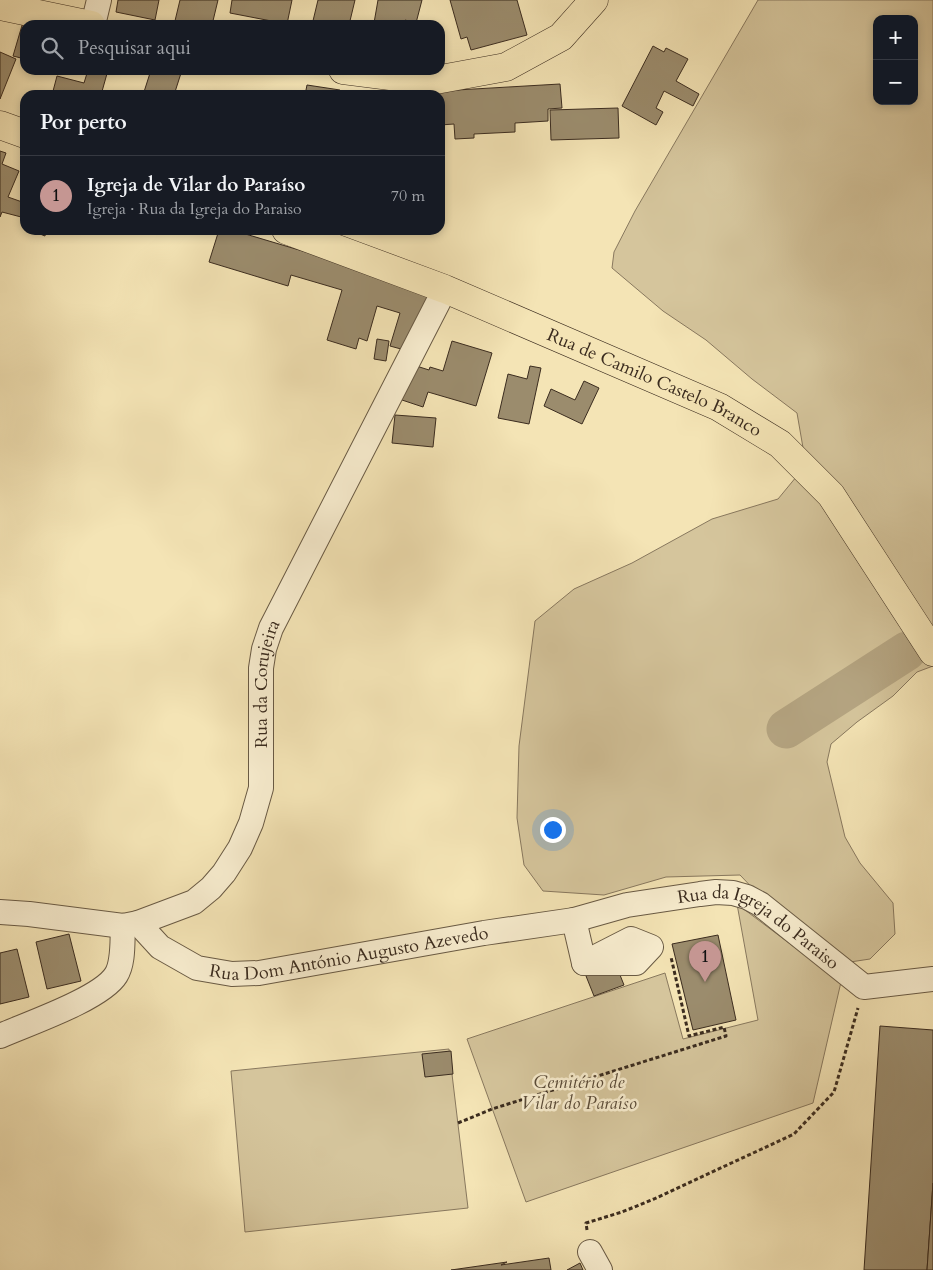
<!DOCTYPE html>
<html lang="pt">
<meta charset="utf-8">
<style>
:root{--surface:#171b24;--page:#20242c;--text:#f1f3f6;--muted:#9ea1a6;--line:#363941;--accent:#c59692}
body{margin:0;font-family:Cardo,serif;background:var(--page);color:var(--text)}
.controls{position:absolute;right:15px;top:15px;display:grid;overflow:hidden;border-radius:10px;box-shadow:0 2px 8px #0003}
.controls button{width:45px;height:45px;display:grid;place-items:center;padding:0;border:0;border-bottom:1px solid var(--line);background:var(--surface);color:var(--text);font:25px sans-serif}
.you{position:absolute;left:552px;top:829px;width:18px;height:18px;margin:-12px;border:4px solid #fff;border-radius:50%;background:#1a73e8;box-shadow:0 0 0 8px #1a73e833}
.badge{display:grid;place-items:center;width:32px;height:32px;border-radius:50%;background:var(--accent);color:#111;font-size:16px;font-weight:700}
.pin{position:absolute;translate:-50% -41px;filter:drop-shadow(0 1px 2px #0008)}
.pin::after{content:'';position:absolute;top:26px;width:18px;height:15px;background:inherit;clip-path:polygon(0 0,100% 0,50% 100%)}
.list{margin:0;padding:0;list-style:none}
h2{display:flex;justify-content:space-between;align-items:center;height:65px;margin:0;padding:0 20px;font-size:21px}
h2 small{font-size:16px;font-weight:400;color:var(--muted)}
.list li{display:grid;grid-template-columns:32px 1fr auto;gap:15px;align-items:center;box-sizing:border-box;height:80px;padding:0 20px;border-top:1px solid var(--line)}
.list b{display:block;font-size:19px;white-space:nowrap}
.list p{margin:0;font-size:16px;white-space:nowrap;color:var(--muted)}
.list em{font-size:16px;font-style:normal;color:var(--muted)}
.icon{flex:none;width:28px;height:28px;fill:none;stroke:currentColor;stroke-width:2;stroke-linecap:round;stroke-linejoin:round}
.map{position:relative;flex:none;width:933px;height:1270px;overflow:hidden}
.search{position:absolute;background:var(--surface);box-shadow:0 2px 8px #0003;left:20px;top:20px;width:425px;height:55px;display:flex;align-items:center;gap:12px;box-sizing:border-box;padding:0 18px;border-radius:15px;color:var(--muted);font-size:19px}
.panel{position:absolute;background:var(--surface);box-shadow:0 2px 8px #0003;left:20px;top:90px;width:425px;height:145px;border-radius:15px}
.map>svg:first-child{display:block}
</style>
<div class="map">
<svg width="933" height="1270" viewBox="0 0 933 1270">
<rect width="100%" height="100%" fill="#f4e4b5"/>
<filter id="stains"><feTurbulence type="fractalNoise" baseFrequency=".004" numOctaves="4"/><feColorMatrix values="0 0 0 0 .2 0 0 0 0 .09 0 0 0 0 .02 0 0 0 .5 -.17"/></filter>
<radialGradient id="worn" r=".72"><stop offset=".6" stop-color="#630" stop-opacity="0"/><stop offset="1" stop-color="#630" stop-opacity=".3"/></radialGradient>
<g fill="#d5c59c" stroke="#88785e" fill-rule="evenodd">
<path d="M758 0H933V666L917 672 893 696 857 722 831 744 827 762 845 837 860 863 893 903 895 934 870 959 837 964 763 899 740 875 666 877 604 895 543 891 524 865 517 818 519 746 535 621 574 589 632 563 712 519 778 499 806 465 797 413 752 379 706 340 663 311 612 268 614 252 635 211ZM877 19H914V101H877Z"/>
<path d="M737 904 841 982 813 1103 526 1202 467 1039 665 973 683 1039 758 1020Z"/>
<path d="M449 1049 468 1208 245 1232 231 1071Z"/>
</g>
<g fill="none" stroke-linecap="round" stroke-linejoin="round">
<path stroke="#b5a582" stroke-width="39" d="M786 729 907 651"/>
</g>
<g fill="#9b8c6d" stroke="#3b2c1f">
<path d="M118 0H159L155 20 116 12Z"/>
<path d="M180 0H218L212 25H174Z"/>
<path d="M232 0H292L287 24 230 13Z"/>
<path d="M318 0H355L349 25H312Z"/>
<path d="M378 0H422L416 23 405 20 404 25H381L374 23Z"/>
<path d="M450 0H517L527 35 471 50 467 37 461 39Z"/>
<path d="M23 22 25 25V59L13 56Z"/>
<path d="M653 46 664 52 666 48 688 59 676 81 699 94 693 106 664 91 656 108 663 112 656 125 622 106Z"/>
<path d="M0 52 16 59 0 99Z"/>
<path d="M88 70H108L101 95H52L57 76 84 83Z"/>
<path d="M151 70H182L174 95H143Z"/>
<path d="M560 84 562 108 548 109V121L515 123V132L474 134V138L455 139 454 124 440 125V95H371Z"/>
<path d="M307 85 340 90 339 95H305Z"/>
<path d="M618 108 619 138 551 140 550 110Z"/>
<path d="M0 151 6 153 2 164 19 171 8 197 25 203V218L2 212 0 217Z"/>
<path d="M30 230H46L45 236Z"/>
<path d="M219 230H232L430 289 412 352 390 346 400 313 377 306 367 341 359 338 356 349 327 340 342 290 291 275 288 286 209 262Z"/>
<path d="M377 339 389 341 386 361 374 359Z"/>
<path d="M452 341 492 353 476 406 428 392 423 407 399 399 410 364 429 370 430 367 443 371Z"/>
<path d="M530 366 541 368 529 424 498 418 508 374 527 379Z"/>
<path d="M584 381 599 388 582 424 544 406 551 389 575 400Z"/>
<path d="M395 415 436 418 433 447 392 443Z"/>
<path d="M69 934 81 981 47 989 36 942Z"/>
<path d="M718 935 736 1020 693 1030 672 944Z"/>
<path d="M17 949 29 997 0 1004V953Z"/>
<path d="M616 965 624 985 594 996 586 976Z"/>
<path d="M880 1026 933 1030V1183L927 1270H864Z"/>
<path d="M451 1051 453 1074 425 1077 422 1054Z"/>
<path d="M933 1183V1270H927Z"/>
<path d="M549 1258 551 1270H451L507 1262 501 1265Z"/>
<path d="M580 1263 583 1270H567Z"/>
</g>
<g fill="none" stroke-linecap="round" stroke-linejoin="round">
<defs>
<g id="minor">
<path d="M93 25 99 0"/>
<path id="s1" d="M0 912 29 914 123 926 138 923 194 902 211 888 224 873 240 848 251 823 261 788V668L264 649 271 628 445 289"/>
<path d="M574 920 584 963"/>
<path id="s2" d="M138 923 160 947 197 968 232 974 259 973 484 933 574 920 627 905 700 894 716 892 733 893 747 897 760 904 864 987 933 979"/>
<path d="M631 939 651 947 636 963H584Z"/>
<path d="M0 1036C27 1024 101 999 116 975 124 962 122 941 123 926"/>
<path d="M590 1252 600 1270"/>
</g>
<g id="major">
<path d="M0 6 91 25"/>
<path d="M343 70 430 81 506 67 561 37 594 0"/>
<path d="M0 125 25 134"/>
<path id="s3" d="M286 230 445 289 719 407 780 444 831 495 933 652"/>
</g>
</defs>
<use href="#minor" stroke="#695a44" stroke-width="26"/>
<use href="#major" stroke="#3b2c1f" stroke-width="29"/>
<g stroke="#3b2c1f" stroke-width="3" stroke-dasharray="4 2.5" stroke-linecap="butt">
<path d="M458 1123 492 1109 726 1036 724 1027 689 1036 671 957"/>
<path d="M587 1230 586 1223 622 1212 654 1199 794 1134 834 1092 858 1008"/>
</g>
<use href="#minor" stroke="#f8edcf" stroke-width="24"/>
<use href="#major" stroke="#f4e4b5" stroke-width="28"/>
</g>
<g text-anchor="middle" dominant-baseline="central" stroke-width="5" stroke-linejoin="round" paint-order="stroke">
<g font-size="18" fill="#3b2c1f" stroke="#f8edcf">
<text stroke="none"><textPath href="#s3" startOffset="399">Rua de Camilo Castelo Branco</textPath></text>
<text stroke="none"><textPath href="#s1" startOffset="439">Rua da Corujeira</textPath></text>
<text stroke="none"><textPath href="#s2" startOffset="655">Rua da Igreja do Paraiso</textPath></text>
<text stroke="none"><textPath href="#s2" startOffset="229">Rua Dom António Augusto Azevedo</textPath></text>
</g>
<g font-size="18" font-style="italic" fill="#5a4b38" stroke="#f8edcf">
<text x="579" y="1082">Cemitério de<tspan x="579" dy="21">Vilar do Paraíso</tspan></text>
</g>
</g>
<rect width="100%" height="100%" filter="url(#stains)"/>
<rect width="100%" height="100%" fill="url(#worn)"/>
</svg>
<div class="controls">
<button>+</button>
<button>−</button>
</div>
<div class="you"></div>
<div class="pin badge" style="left:705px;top:982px">1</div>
<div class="search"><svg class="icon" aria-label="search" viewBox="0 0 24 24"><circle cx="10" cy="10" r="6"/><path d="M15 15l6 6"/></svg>Pesquisar aqui</div>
<section class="panel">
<h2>Por perto<small></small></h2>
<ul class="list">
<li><span class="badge">1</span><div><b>Igreja de Vilar do Paraíso</b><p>Igreja · Rua da Igreja do Paraiso</p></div><em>70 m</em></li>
</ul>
</section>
</div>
